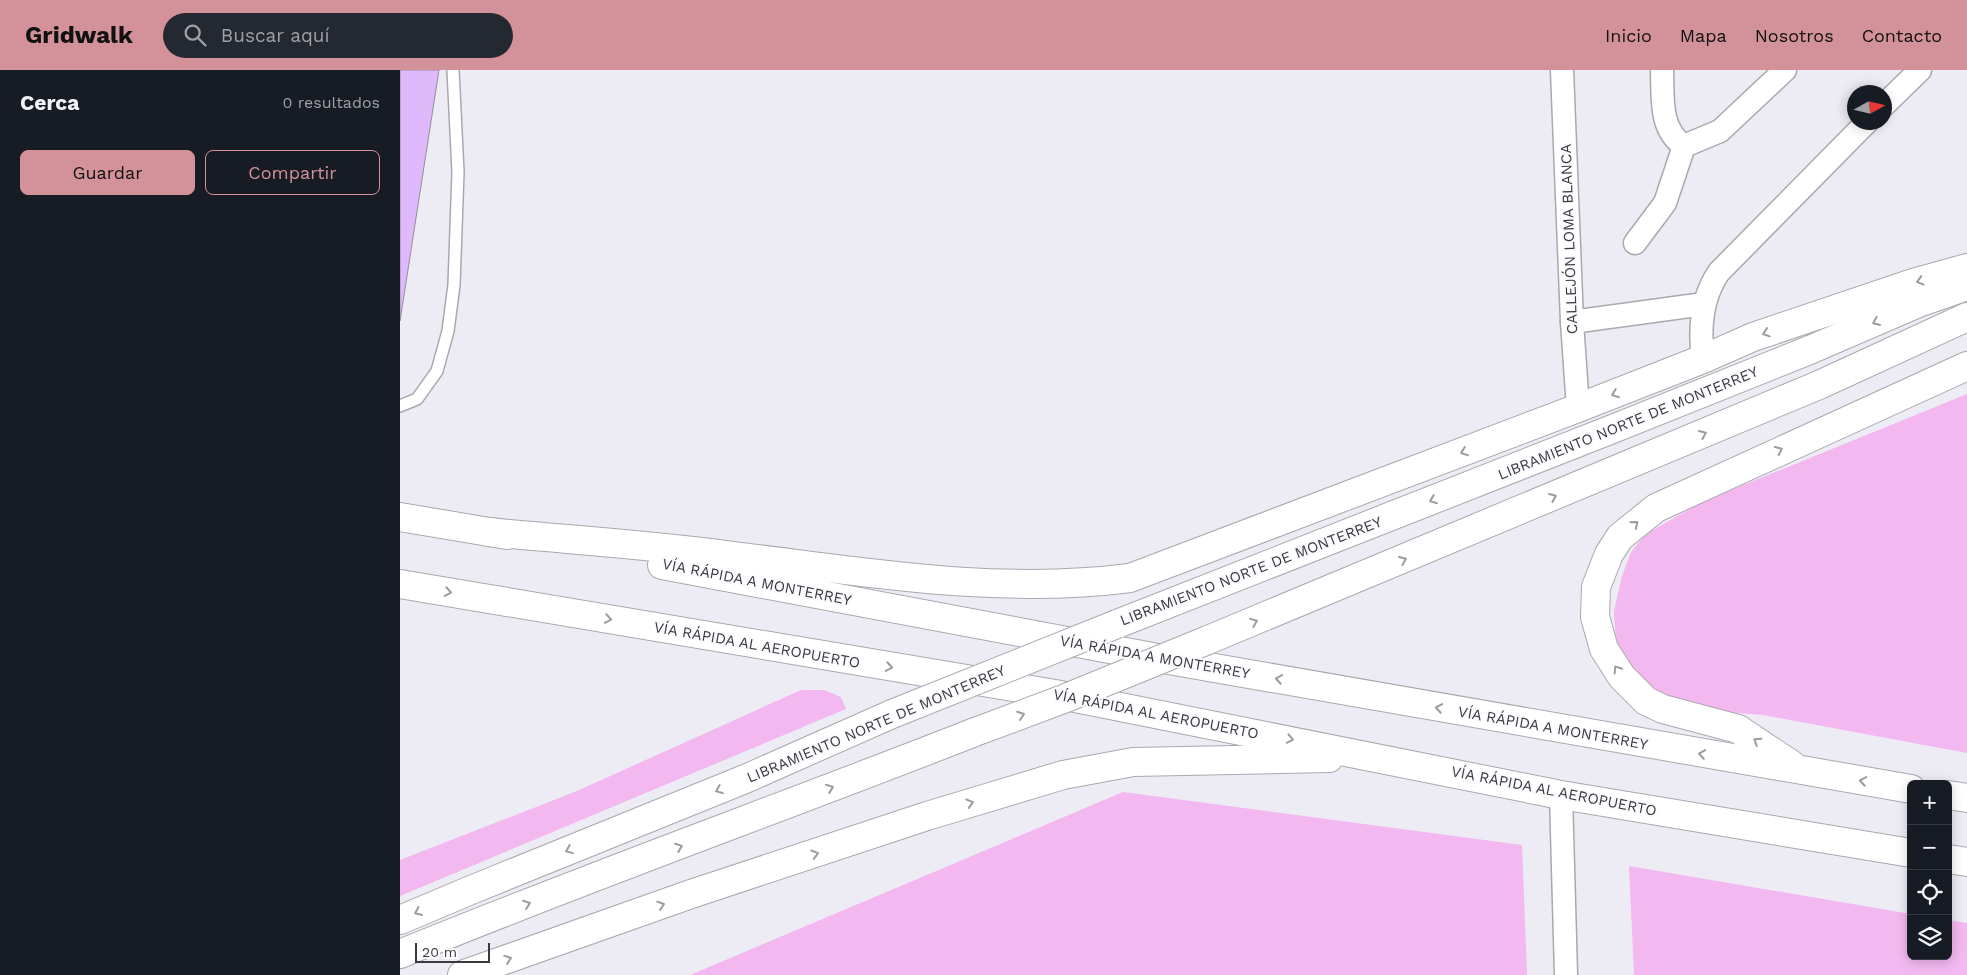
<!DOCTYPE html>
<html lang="es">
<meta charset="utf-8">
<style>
:root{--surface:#171b24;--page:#242831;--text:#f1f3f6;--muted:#9ea1a6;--line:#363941;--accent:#d3929a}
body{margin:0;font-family:"Work Sans",sans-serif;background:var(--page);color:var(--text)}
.controls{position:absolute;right:15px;bottom:15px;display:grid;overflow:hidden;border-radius:8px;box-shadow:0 2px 12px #0003}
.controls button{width:45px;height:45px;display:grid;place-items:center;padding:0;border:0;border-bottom:1px solid var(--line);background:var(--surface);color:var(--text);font:25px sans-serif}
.compass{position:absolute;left:1447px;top:15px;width:45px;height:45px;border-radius:50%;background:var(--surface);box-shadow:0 2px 12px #0003;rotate:82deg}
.scale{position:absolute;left:15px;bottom:12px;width:75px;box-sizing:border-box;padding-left:5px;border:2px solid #3a393c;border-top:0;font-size:14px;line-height:18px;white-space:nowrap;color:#3a393c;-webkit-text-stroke:4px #fbfaff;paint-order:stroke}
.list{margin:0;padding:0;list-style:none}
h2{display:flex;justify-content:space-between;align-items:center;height:65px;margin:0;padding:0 20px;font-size:21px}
h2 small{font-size:16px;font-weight:400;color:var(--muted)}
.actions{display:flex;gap:10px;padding:15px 20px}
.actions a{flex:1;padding:11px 0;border:1px solid var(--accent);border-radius:8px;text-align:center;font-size:18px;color:var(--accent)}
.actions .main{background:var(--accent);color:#111}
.icon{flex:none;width:28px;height:28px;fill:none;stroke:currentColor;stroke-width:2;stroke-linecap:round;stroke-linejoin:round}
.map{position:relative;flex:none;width:1567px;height:905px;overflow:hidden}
header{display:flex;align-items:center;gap:30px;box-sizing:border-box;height:70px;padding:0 25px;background:var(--accent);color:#111}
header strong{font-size:24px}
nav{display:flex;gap:28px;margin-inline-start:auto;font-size:18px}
.search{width:350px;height:45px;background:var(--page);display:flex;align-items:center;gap:12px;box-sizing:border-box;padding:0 18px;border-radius:28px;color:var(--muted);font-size:19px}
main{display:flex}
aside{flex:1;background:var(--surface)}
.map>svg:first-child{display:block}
</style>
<header>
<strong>Gridwalk</strong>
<div class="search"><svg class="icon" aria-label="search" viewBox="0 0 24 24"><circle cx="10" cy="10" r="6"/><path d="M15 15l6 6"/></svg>Buscar aquí</div>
<nav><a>Inicio</a><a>Mapa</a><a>Nosotros</a><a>Contacto</a></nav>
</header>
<main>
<aside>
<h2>Cerca<small>0 resultados</small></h2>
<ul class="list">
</ul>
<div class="actions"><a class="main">Guardar</a><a>Compartir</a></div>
</aside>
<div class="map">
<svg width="1567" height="905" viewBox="0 0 1567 905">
<rect width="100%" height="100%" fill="#edecf4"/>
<g fill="#f2b8ef">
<path d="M1567 324V683L1363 645 1311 641 1271 631 1239 616 1216 576 1214 541 1222 506 1231 482 1246 464 1304 431Z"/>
<path d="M401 620H424L441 627 446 639 0 826V790L177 721Z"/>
<path d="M723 722 1122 775 1127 905H290Z"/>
<path d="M1229 796 1511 844V886H1548V850L1567 853V905H1234Z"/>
</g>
<path fill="#dfb9fc" stroke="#928e95" d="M0 0H39L0 251Z"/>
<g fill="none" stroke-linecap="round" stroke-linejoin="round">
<defs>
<path id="service" d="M0 336 17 329 37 301 48 261 54 215 58 102 53 0"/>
<g id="minor">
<path d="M1162 0 1172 252 1178 338"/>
<path d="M1262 0C1263 28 1259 59 1284 76"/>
<path d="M1484 35 1520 0"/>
<path d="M1235 173 1265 133 1284 76 1320 61 1385 0"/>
<path d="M1172 252 1304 234"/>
<path d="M1303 289C1299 258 1301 228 1319 202L1467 52"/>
<path d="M1161 725 1166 905"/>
</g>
<g id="primary">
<path d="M717 554 1215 358 1412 279 1521 232 1567 216"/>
<path d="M808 570 1419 315 1567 247"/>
<path d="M0 850 71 820 345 709 492 644"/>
<path d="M0 884C190 806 384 737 575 662"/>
</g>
<g id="motorway">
<path d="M0 447 107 465"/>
<path d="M89 462C171 470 253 475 334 486 466 502 597 525 730 508L1178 338 1303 289 1353 267 1513 213 1567 198"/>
<path d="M262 495 763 589 1511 719"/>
<path d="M0 514 655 624 1161 725 1511 783"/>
<path d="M1392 695 1338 659 1263 639 1246 631 1222 607 1204 579 1195 547 1196 517 1209 484 1220 467 1256 438 1567 296"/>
<path d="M1548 725 1567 728"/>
<path d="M1548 789 1567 792"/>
<path d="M62 905 291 824 527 746 663 705 733 692 929 688"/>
</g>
</defs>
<use href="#service" stroke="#a9a8af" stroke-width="14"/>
<use href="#minor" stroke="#a9a8af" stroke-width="25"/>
<use href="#primary" stroke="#a9a8af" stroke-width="30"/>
<use href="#motorway" stroke="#a9a8af" stroke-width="30"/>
<use href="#service" stroke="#fff" stroke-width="11"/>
<use href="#minor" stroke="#fff" stroke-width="22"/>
<use href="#primary" stroke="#fff" stroke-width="28"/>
<use href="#motorway" stroke="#fff" stroke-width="28"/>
<defs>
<g id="primary-bridge">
<path d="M492 644 717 554"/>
<path d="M575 662 666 628 808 570"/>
</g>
</defs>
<use href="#primary-bridge" stroke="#a9a8af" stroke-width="30" stroke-linecap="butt"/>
<use href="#primary-bridge" stroke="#fff" stroke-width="28"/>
</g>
<defs><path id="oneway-chevron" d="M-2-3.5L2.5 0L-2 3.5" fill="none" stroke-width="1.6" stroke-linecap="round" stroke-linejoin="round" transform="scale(1.25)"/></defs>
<g stroke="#9c9c9e">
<use href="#oneway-chevron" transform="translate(1520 211) rotate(165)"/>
<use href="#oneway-chevron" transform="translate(1476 252) rotate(157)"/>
<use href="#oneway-chevron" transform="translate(1366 263) rotate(162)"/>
<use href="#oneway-chevron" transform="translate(1215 324) rotate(159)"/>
<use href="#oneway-chevron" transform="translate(1303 364) rotate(-23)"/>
<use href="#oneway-chevron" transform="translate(1379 380) rotate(-25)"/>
<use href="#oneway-chevron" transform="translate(1064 382) rotate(159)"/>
<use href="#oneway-chevron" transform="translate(1153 427) rotate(-23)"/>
<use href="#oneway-chevron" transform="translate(1033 430) rotate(159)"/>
<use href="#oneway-chevron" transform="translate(1235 454) rotate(-39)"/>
<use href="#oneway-chevron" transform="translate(1003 490) rotate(-23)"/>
<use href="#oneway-chevron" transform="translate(48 522) rotate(10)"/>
<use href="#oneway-chevron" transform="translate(208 549) rotate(10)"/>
<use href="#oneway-chevron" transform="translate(854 552) rotate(-22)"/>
<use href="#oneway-chevron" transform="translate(489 597) rotate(10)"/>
<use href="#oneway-chevron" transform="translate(1217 599) rotate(-123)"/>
<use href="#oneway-chevron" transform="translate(879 609) rotate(-170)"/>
<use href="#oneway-chevron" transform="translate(1039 638) rotate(-170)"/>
<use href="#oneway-chevron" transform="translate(621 645) rotate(-20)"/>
<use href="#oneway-chevron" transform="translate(890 669) rotate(11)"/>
<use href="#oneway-chevron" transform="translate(1357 671) rotate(-147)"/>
<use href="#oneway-chevron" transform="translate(1302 684) rotate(-171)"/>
<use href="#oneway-chevron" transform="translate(1463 711) rotate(-170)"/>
<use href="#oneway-chevron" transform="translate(430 718) rotate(-21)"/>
<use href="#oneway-chevron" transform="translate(319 720) rotate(158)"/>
<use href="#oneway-chevron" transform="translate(570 733) rotate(-17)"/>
<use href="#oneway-chevron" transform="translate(279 777) rotate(-21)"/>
<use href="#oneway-chevron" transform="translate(169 780) rotate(158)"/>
<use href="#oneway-chevron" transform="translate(415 784) rotate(-17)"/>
<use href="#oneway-chevron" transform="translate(127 834) rotate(-20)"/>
<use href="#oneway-chevron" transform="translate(261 835) rotate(-19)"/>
<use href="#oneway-chevron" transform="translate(18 842) rotate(156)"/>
<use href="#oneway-chevron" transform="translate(108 889) rotate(-19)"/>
</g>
<g text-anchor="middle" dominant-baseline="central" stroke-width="4" stroke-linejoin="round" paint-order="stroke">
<g font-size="15" fill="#3a393c" stroke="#fbfaff">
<text transform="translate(1169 169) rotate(-92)">CALLEJÓN LOMA BLANCA</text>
<text transform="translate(1228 353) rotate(-22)">LIBRAMIENTO NORTE DE MONTERREY</text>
<text transform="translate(851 501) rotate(-21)">LIBRAMIENTO NORTE DE MONTERREY</text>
<text transform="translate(357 512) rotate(11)">VÍA RÁPIDA A MONTERREY</text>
<text transform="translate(357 575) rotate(10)">VÍA RÁPIDA AL AEROPUERTO</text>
<text transform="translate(755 587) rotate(10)">VÍA RÁPIDA A MONTERREY</text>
<text transform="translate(756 644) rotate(11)">VÍA RÁPIDA AL AEROPUERTO</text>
<text transform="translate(476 654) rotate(-23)">LIBRAMIENTO NORTE DE MONTERREY</text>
<text transform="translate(1153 658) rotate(10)">VÍA RÁPIDA A MONTERREY</text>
<text transform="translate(1154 721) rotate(11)">VÍA RÁPIDA AL AEROPUERTO</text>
</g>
</g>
</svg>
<div class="controls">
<button>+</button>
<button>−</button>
<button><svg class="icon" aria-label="locate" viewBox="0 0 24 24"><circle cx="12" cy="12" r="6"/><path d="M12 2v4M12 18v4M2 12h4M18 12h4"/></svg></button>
<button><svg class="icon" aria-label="layers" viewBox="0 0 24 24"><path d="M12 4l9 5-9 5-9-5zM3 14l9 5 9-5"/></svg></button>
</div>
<svg class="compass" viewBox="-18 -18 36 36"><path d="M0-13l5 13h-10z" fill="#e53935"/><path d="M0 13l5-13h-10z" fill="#9ea1a6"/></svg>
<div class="scale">20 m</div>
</div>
</main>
